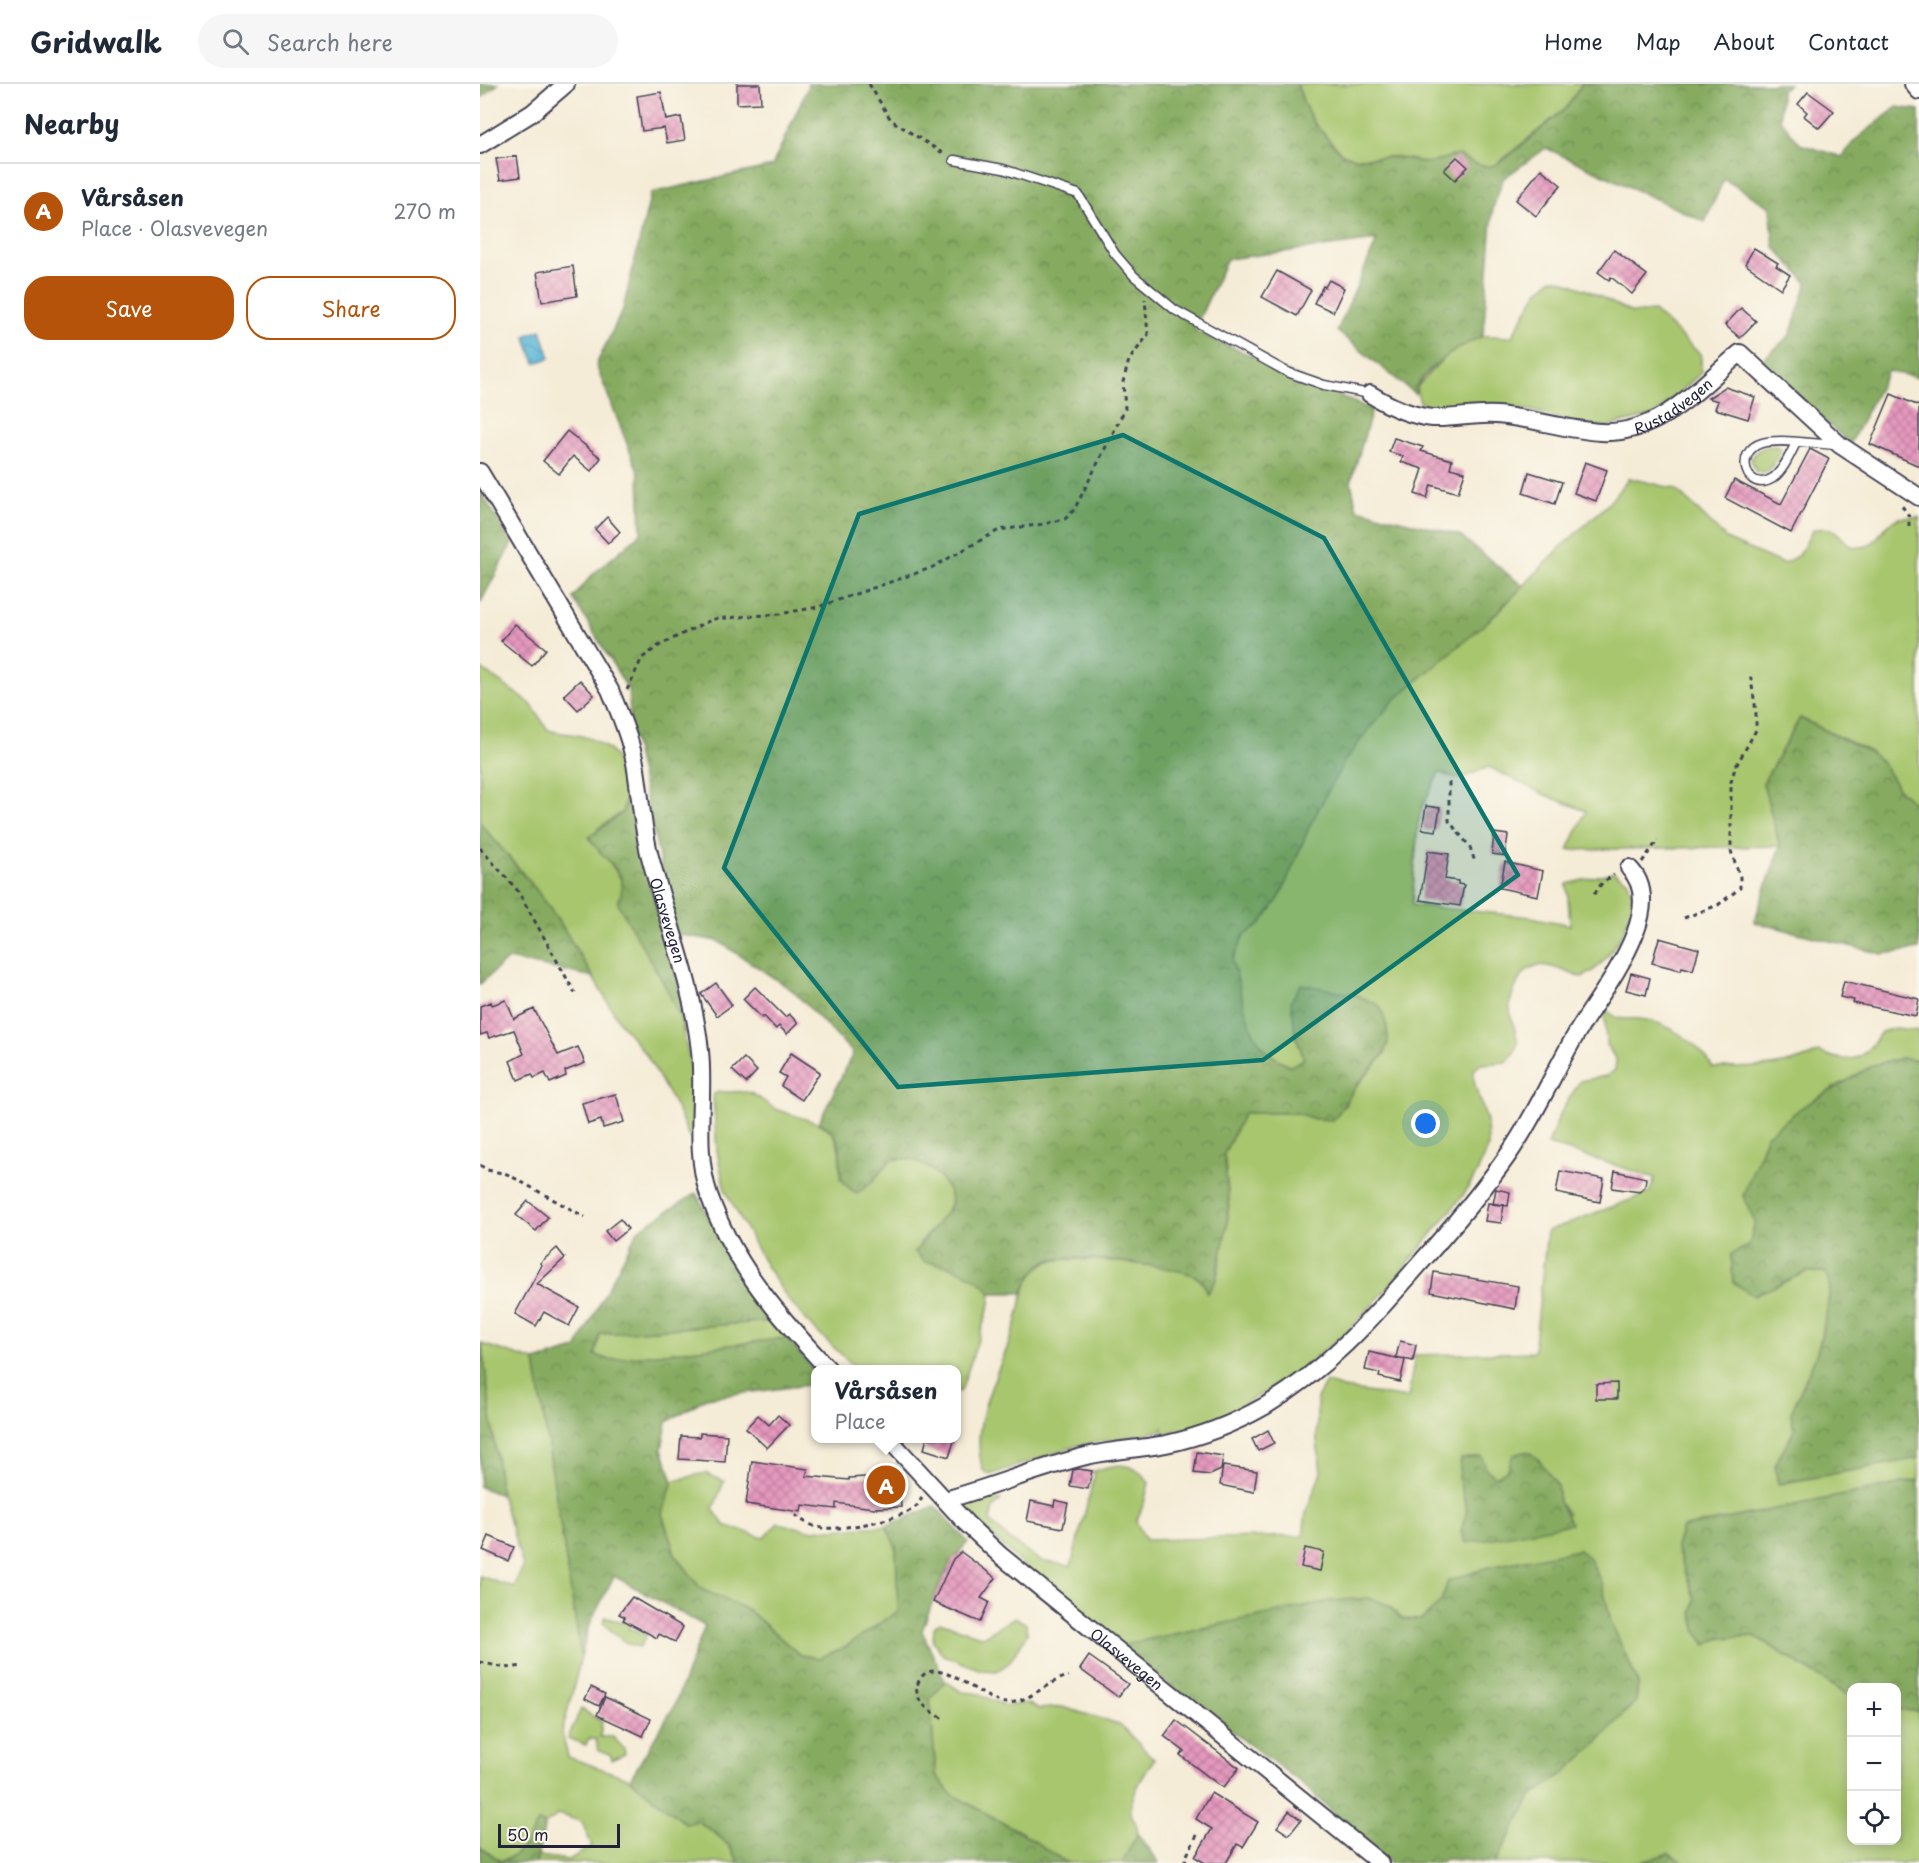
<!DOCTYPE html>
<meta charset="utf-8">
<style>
:root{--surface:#fff;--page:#f6f6f7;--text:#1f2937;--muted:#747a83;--line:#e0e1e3;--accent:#b45309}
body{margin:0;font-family:"Playpen Sans",sans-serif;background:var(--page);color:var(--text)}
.controls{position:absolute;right:18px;bottom:18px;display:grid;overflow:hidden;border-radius:12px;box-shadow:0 3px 15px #0003}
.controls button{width:54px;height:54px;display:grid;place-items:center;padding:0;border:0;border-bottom:2px solid var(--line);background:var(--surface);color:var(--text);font:30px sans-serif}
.scale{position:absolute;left:18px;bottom:15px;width:122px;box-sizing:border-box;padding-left:6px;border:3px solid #22223b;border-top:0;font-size:16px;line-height:21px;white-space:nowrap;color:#22223b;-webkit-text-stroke:4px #fbf7ec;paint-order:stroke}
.you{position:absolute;left:946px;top:1040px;width:21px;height:21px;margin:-15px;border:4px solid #fff;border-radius:50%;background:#1a73e8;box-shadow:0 0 0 9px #1a73e833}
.badge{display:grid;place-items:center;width:39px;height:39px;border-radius:50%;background:var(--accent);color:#fff;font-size:20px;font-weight:700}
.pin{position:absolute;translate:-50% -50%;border:3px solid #fff;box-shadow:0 2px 6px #0006}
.popup{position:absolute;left:331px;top:1281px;width:150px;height:78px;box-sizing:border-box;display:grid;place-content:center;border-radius:12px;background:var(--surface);filter:drop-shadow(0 2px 4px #0005);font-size:20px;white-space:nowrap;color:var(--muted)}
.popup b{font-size:22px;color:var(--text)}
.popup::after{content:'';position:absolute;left:50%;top:100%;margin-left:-12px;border:12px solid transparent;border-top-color:var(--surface)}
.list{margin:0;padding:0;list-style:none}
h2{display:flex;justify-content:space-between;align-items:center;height:78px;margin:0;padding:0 24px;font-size:26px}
h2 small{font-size:20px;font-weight:400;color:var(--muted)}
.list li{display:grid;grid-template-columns:39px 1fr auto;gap:18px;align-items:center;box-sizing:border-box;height:96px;padding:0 24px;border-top:2px solid var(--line)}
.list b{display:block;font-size:22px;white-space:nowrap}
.list p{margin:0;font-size:20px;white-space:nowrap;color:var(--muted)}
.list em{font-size:20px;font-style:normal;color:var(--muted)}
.actions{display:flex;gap:12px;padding:18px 24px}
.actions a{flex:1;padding:14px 0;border:2px solid var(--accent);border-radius:24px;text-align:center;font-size:21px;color:var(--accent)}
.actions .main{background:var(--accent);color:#fff}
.icon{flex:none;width:33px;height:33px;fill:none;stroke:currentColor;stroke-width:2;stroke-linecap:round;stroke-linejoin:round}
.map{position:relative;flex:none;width:1439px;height:1779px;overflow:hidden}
header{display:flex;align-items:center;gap:36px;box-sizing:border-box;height:84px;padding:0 30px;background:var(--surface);border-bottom:2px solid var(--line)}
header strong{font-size:28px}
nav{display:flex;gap:33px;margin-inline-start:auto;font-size:21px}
.search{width:420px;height:54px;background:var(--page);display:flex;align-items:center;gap:15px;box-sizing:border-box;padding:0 21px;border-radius:33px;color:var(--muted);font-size:22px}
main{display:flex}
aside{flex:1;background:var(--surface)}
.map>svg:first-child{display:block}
</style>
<header>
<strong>Gridwalk</strong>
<div class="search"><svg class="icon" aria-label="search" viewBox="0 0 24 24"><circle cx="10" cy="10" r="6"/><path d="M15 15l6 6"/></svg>Search here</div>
<nav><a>Home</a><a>Map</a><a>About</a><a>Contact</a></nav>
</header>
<main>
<aside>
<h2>Nearby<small></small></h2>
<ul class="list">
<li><span class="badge">A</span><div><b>Vårsåsen</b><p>Place · Olasvevegen</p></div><em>270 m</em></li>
</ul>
<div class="actions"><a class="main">Save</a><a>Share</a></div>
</aside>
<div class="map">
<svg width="1439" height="1779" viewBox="0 0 1439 1779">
<defs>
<pattern id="forest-crowns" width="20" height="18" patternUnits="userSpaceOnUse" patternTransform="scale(1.5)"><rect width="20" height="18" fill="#86ab61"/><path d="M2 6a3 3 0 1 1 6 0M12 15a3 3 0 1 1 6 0" fill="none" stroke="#6d8b51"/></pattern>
<pattern id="water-waves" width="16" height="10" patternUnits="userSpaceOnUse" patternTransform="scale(1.5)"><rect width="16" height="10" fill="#59b6d7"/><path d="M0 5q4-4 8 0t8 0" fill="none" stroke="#4994b0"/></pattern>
<pattern id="building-cross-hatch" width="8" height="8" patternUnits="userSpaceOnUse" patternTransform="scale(1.5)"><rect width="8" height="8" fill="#e699be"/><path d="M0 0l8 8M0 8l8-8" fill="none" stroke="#ba7c9c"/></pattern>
</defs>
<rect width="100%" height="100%" fill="#fbf7ec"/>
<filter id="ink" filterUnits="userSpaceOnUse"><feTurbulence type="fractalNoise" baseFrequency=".0167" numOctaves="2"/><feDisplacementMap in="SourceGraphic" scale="12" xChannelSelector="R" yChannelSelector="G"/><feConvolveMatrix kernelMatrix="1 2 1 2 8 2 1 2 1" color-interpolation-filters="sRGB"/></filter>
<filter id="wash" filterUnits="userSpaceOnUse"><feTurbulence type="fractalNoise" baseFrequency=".008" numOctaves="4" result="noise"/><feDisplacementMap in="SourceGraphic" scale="24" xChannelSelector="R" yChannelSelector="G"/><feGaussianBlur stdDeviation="1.35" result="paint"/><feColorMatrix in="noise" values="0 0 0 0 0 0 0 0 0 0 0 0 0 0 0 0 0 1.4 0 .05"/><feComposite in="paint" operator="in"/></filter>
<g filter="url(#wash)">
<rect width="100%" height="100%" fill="#f5ecd7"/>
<g fill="#a8c66e" stroke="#657454" stroke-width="1.5" fill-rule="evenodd">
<path d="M817 0H1102L1087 23 1013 83H1000L972 72 948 79 916 73 876 74 862 70 834 39 824 20Z"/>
<path d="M1072 195H1079L1109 207 1152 229 1174 227 1221 271V289L1175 331 1125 343 1089 338 1053 327 1024 323 958 327 940 318 936 304C954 284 975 256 1003 252 1013 251 1022 254 1032 252L1058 207Z"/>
<path d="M1295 362 1301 365 1299 373 1287 388H1276L1271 375C1278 364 1283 363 1295 362Z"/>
<path d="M1149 394 1196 405 1248 456 1303 480 1319 471 1333 446C1365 437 1359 466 1381 463 1400 461 1402 438 1420 434 1426 433 1433 433 1439 433V723L1419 706 1402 678 1390 668 1320 634 1283 699 1300 762 1088 766 1106 727 1063 710 1009 683 979 695 959 689 942 723 938 740 932 821 1051 833 1090 841 1087 800 1133 788 1147 796C1151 804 1154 814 1152 823 1147 846 1124 886 1101 893 1077 886 1056 869 1039 896 1035 904 1030 913 1030 922 1029 944 1049 957 1026 978L1001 980 994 986V997L1007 1037 1008 1062 997 1089 984 1110 914 1197 871 1244 816 1290 764 1320 763 1325 714 1343 683 1350V1343L679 1347 596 1362 510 1391 503 1386C488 1339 519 1289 534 1246 542 1222 541 1194 565 1179 582 1169 689 1182 709 1189 719 1193 725 1199 726 1208L736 1196 747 1142 749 1118 744 1070 764 1029H817L835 1035 865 1022 873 1006 906 969 815 949 824 975 811 982C805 978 796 975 790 970 764 949 763 907 752 877L764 851 779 842 800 813 830 741 864 678 886 649 913 617 1013 533 1082 462 1128 420Z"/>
<path d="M0 584 51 620 68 646C80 650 93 649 105 653 141 664 150 694 143 728L117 745C121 756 123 768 129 777 140 797 148 794 138 819L198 925 212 986 215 1049 209 1053 198 1027 167 972 139 937 79 837 54 803 0 739Z"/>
<path d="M1124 925C1143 938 1138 934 1159 935 1187 937 1220 960 1233 984 1273 983 1301 986 1339 968 1371 982 1384 976 1401 948L1416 944 1439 947V977L1421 974 1362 999 1321 1024 1287 1051 1263 1112 1275 1138 1269 1162 1251 1171 1253 1198 1274 1211 1326 1188H1346L1350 1204 1346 1233 1337 1269 1311 1329 1314 1347 1295 1381 1298 1400 1439 1374V1396L1202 1444 1196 1463 1215 1515 1212 1528 1217 1548 1226 1560 1240 1554 1275 1552 1371 1613 1372 1756H1416L1417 1626 1439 1627V1779H1205L1189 1769 1159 1779H1015L1051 1713 1084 1689 1115 1661 1156 1617 1158 1598 1131 1538 1122 1500 1099 1466 1009 1483 968 1497 961 1518 941 1536 922 1535 908 1521 850 1517 648 1560 641 1565 563 1500 486 1428 488 1415 501 1411 521 1416 513 1424 510 1437 525 1452 561 1477 591 1482 615 1390 612 1388C635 1379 654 1376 669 1399L664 1419 656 1438 666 1456 823 1452 826 1428 841 1388 837 1358V1314L846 1298 865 1305 928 1314 935 1271 1054 1268 1067 1147 1169 1109 1175 1094 1068 1060 1081 1028 1100 997 1126 992 1135 986 1136 976 1126 959ZM1028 1385 1077 1401 1079 1418 1088 1430 981 1448 987 1426 979 1395 1007 1386 1016 1393Z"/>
<path d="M238 1007C249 1010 259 1005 270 1009 280 1013 288 1022 298 1026 345 1043 363 1036 360 1095L389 1101 411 1076 433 1073C484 1106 480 1118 440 1158L445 1178C469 1180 496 1190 511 1209L510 1220 481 1307 477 1308 476 1286 377 1285 332 1243 307 1214 285 1180 245 1106 237 1067 233 1011Z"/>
<path d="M293 1237 307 1254 129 1276 115 1271 120 1250Z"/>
<path d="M2 1260 55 1277 101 1573 82 1649 88 1673 150 1695 206 1740 217 1737C233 1747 253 1760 258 1779H56L59 1772 89 1776 112 1762 102 1738 79 1730 65 1740 58 1739C48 1756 41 1773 21 1777L0 1763V1492L34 1504 43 1481 21 1411Z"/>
<path d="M225 1389 244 1397 233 1425 244 1441 284 1454 298 1439 329 1446 406 1442 416 1463 418 1527 365 1563 339 1574 320 1571 268 1526 221 1505 195 1470 182 1430 193 1397Z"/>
<path d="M125 1533 142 1539 145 1535 151 1538 148 1544 167 1550 160 1563C143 1560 135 1550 123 1539Z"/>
<path d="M535 1533 546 1540 547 1550 529 1579 517 1587 501 1586 463 1571 453 1557 454 1543 460 1538 503 1553Z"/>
<path d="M465 1597 482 1608 495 1609 526 1622 547 1619 559 1625 582 1623 639 1640 674 1675C665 1690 654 1705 651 1722 650 1731 653 1734 656 1740 662 1752 649 1770 642 1779H587L542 1749 471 1710 456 1691 450 1615Z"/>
<path d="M101 1625 122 1638 120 1653H133L144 1665 145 1670 132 1676 131 1672 118 1666 116 1655H108L106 1661 88 1654Z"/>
</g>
<g fill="url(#forest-crowns)" stroke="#54664e" stroke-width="1.5">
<path d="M0 0H18L0 15Z"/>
<path d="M327 0H817L824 20 834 39 862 70 876 74 916 73 948 79 978 71C996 79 1005 89 1024 76L1087 23 1102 0H1309L1301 6 1300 35 1320 60 1362 73 1374 57 1417 23 1439 26V294L1408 287 1370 360 1281 277 1310 251 1327 199 1294 163 1290 123 1244 95 1225 138 1066 64 1023 95 1013 124 1003 252C983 260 937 287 935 310L857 247 897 156 747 175 714 246 892 326 871 398 877 425 979 451 1043 502 1013 533 913 617 886 649 864 678 830 741 800 813 779 842 764 851 752 877C763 907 764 948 790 970 796 975 804 978 811 982L824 975 815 949 811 917 821 900 877 911 900 922C920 972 900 969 874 1005 866 1016 861 1027 853 1036L835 1035 817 1029H764L744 1070 749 1118 747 1142 736 1196 727 1209C725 1199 720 1193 710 1190 690 1182 586 1169 567 1177 554 1183 548 1197 542 1209H511C496 1190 469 1180 445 1178L435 1168 472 1120C469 1093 438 1068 411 1076L389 1101 377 1109C347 1095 370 1072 354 1050 351 1045 344 1041 339 1038L373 969 312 906 238 857 196 850 150 641 149 607 93 514 111 492 161 449 159 390 116 281 143 225 171 109 292 82 328 3Z"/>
<path d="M0 407 32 459 0 520Z"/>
<path d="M1320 634 1390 668 1402 678 1419 706 1439 723V865L1402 870 1274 838 1300 762 1283 699Z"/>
<path d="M146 696 159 764 200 904 205 950C191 902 160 863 138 819 153 784 123 780 109 753L143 728Z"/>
<path d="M0 739 54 803 79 837 113 893 28 875 0 900Z"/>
<path d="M1421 974 1439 977V1374L1298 1400 1295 1381 1314 1347 1311 1329 1337 1269 1346 1233 1350 1204 1346 1188H1326L1274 1212 1253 1198 1251 1170 1269 1162 1275 1138 1263 1112 1287 1051 1321 1024 1393 981Z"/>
<path d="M216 1109 272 1211 293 1237 120 1250 115 1271 129 1276 307 1254 335 1288V1300L226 1314 187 1338 182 1365 193 1397 182 1430 195 1470 221 1505 268 1526 320 1571 339 1574 365 1563 418 1527 416 1463 406 1442 455 1422 488 1458C464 1483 453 1515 442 1547L465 1597 450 1615 456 1691 471 1710 542 1749 587 1779H258C253 1760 233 1747 217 1737L206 1740 150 1695 193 1624 225 1542 134 1492 109 1542 101 1573 55 1277 96 1265 158 1146Z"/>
<path d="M0 1259 2 1260 21 1411 0 1403Z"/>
<path d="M1048 1367 1060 1377 1077 1401 1079 1418 1091 1440 986 1459 981 1448 987 1426 979 1395 981 1375 1001 1372 1007 1386 1016 1393 1028 1385 1033 1371Z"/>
<path d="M1439 1396V1627L1417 1626 1416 1604H1372L1371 1613 1275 1552 1240 1554 1226 1561 1217 1548 1212 1528 1215 1515 1196 1463 1202 1444Z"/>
<path d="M1099 1466 1110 1475 1122 1500 1131 1538 1158 1599 1156 1617 1115 1661 1084 1689 1051 1713 1015 1779 966 1775 959 1779H909L820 1698 641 1565 647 1560 850 1517 889 1514 908 1521 922 1535 941 1536 961 1518 968 1497 1009 1483Z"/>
<path d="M58 1738 65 1740 56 1779H0V1763L20 1777C41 1773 48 1756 58 1738Z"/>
<path d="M658 1749 679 1779H642Z"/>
<path d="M1189 1769 1205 1779H1159Z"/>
</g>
<path fill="url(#water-waves)" stroke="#3e6c89" stroke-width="1.5" d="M61 246 70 274 55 279 45 252Z"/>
<g id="blocks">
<g fill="url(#building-cross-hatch)">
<path d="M257 0H280L281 19 257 20Z"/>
<path d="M181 8 186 36 201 33 205 56 187 59 184 44 162 47 157 12Z"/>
<path d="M1328 8 1354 27 1339 44 1324 32 1327 28 1318 20Z"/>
<path d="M37 72 40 93 20 96 16 75Z"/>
<path d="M977 73 988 83 975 96 964 86Z"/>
<path d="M1061 85 1081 101 1056 132 1036 116Z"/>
<path d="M1274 164 1298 179 1296 182 1310 191 1301 205 1265 180Z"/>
<path d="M1134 166 1167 191 1152 210 1131 193 1129 196 1118 188Z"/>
<path d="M93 182 97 212 62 218 57 188Z"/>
<path d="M797 187 831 206 817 232 782 213Z"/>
<path d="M849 196 864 204 853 228 834 219 843 202 845 203Z"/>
<path d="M1261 224 1276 237 1260 254 1245 241Z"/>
<path d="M1245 303 1275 313 1268 335 1235 325 1238 317 1228 314Z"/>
<path d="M1411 310 1439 322V382L1390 360Z"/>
<path d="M87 347 121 374 111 387 93 372 79 390 63 377Z"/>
<path d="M914 354 943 363 941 367 972 376 970 384 985 388 978 409 951 401 947 414 935 410 943 385 921 378 923 372 909 368Z"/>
<path d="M1330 365 1349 375 1311 449 1245 414 1254 396 1301 420Z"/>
<path d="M1105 378 1127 386 1116 417 1094 409Z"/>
<path d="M1049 388 1082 398 1075 420 1043 409Z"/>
<path d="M127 433 140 448 128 459 115 445Z"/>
<path d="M35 540 66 565 52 582 21 557Z"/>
<path d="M100 596 114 611 98 626 84 611Z"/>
<path d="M946 722 960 724 956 747 942 745Z"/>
<path d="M1014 749 1028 751 1025 772 1012 770Z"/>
<path d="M948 767 969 770 965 795 978 797V800L984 801 980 822 940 816Z"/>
<path d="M1025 778 1063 787 1058 812 1020 804Z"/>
<path d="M1179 854 1219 865 1213 886 1202 883 1201 886 1172 879Z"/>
<path d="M1151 889 1170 894 1166 911 1146 906Z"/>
<path d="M1364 897 1439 915 1436 932 1373 919 1374 916 1360 913Z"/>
<path d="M236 899 252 921 237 932 221 910Z"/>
<path d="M275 903 305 933 309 930 318 939 307 950 299 942 296 945 284 932 282 934 263 915Z"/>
<path d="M26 916 34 935 54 925 78 971 98 963 105 979 85 987 86 992 70 999 65 989 54 994 52 990 38 996 30 977 44 970 34 946 9 954 7 949 0 951V922L11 918 12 921Z"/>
<path d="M311 969 340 988 322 1016 301 1002 306 993 299 989Z"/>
<path d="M264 974 277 987 266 999 252 986Z"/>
<path d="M136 1010 144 1038 123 1044 121 1036 108 1040 102 1019Z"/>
<path d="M1080 1087 1124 1095 1120 1118 1076 1109Z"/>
<path d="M1135 1087 1166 1094 1165 1102 1160 1108 1132 1104Z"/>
<path d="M1016 1105 1030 1108 1028 1122 1013 1120Z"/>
<path d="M48 1117 68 1133 56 1147 36 1131Z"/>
<path d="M1008 1119 1024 1121 1021 1139 1005 1137Z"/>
<path d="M140 1135 148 1145 133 1157 125 1147Z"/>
<path d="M77 1164 85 1174 57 1200 99 1223 89 1242 64 1228 56 1242 35 1230 62 1181 60 1179Z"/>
<path d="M954 1188 1038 1202 1035 1225 951 1208Z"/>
<path d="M920 1257 936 1261 933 1277 916 1273Z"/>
<path d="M889 1268 925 1276 920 1298 899 1293 900 1289 885 1286Z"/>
<path d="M1137 1299V1315H1116V1300Z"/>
<path d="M278 1331 289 1341 298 1331 309 1341 287 1364 266 1344Z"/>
<path d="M788 1346 794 1359 778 1367 772 1355Z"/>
<path d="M220 1349 247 1351 245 1378 199 1375 201 1352 220 1353Z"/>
<path d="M447 1354H475L469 1373 444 1365Z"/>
<path d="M717 1368 743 1372 741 1386 730 1391 714 1389Z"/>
<path d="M272 1377 328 1385 326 1392 369 1396V1394L419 1391 421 1423 394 1424 356 1419V1425L322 1421 321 1428 266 1420Z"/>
<path d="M743 1382 777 1387 774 1408 740 1401Z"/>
<path d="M598 1385 612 1387 608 1405 590 1402 593 1386Z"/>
<path d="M575 1416 588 1419 583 1444 547 1437 551 1417 574 1422Z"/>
<path d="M9 1452 34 1463 28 1477 3 1466Z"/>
<path d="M825 1464 844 1468 840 1487 821 1483Z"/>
<path d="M481 1468 516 1494 501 1514 509 1518 500 1538 453 1518 473 1475Z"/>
<path d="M152 1513 203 1543 195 1558 179 1550 177 1554 143 1536 145 1533 139 1530Z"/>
<path d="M609 1572 648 1600 638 1613 600 1585Z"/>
<path d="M111 1603 125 1610 119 1622 105 1615Z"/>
<path d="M125 1613 171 1635 163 1652 117 1631Z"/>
<path d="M696 1636 759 1684 743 1704 700 1671 704 1667 684 1652Z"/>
<path d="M731 1709 778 1738 763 1763 757 1760 746 1779H725L715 1773 732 1745 716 1735Z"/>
<path d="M809 1727 821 1736 809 1751 797 1743Z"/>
</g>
</g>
</g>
<g filter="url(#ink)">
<use href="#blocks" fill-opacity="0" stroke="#424052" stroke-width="1.5"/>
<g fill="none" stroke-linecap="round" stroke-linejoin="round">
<defs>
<g id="lane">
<path d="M474 76 523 85 598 110 635 170 654 192 695 226 807 288 844 301 890 310"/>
<path d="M1316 359C1310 370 1304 386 1293 394 1266 411 1253 367 1282 359 1300 354 1336 360 1356 361"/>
</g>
<g id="street">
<path d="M1433 0 1439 7"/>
<path d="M0 61 52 29 86 0"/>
<path id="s1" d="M890 310C909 322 930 332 953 334 975 335 996 329 1017 331 1052 334 1086 346 1121 348 1180 351 1219 303 1260 269L1360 361 1439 413"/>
<path id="s2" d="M0 388 130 606C140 630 150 654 155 679 160 709 162 739 169 769 186 834 213 900 220 967 225 1015 213 1064 229 1111 253 1181 300 1233 349 1286"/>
<path id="s3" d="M408 1354 486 1439 520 1471 900 1779"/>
<path d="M465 1416C512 1403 558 1384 606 1372 632 1366 659 1365 686 1360 720 1353 755 1339 785 1322 846 1286 890 1237 935 1185 968 1148 1000 1111 1028 1071 1057 1030 1075 984 1101 942 1123 905 1190 824 1149 784"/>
</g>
</defs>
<use href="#lane" stroke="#424052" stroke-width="11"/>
<use href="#street" stroke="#424052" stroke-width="20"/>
<g stroke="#424052" stroke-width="3" stroke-dasharray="4.5 4.5" stroke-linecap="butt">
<path d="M389 0 411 36 464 70"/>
<path d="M1422 422 1429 432V445"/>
<path d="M147 606 162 574 180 561 233 535 299 530 338 523 451 484 519 446 564 440 585 435 594 426 645 325 643 298 649 276 668 251 665 215"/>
<path d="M969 698V737L990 763 995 778"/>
<path d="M0 764 38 807 95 909"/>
<path d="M1162 778 1178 756"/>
<path d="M1114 810 1122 799 1134 791"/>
<path d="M1204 834 1238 821 1260 804V793L1251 767V698L1255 684 1276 646V627L1270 589"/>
<path d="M0 1081 7 1086 27 1090 105 1133"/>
<path d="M315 1431C324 1438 334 1444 345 1444 364 1446 418 1435 433 1425 438 1422 439 1418 442 1414"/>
<path d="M0 1578 25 1584 44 1582"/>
<path d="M462 1634C448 1626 429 1614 440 1595 457 1568 503 1618 526 1619 550 1619 566 1597 589 1592"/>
<path d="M707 1779 705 1775 718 1749"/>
</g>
<use href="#lane" stroke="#fff" stroke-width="8"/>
<use href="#street" stroke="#fff" stroke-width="16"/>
</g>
</g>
<path fill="#0f766e" fill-opacity="0.2" stroke="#0f766e" stroke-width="4.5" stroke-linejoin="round" d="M643 351 844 454 1038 791 783 976 418 1003 244 784 379 430Z"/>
<g text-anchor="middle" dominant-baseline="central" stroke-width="6" stroke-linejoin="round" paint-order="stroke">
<g font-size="15" fill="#22223b" stroke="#fbf7ec">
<text stroke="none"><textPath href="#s1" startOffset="316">Rustadvegen</textPath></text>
<text stroke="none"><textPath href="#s2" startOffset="492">Olasvevegen</textPath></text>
<text stroke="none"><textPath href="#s3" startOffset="326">Olasvevegen</textPath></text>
</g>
</g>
</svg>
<div class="controls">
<button>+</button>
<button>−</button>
<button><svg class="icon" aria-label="locate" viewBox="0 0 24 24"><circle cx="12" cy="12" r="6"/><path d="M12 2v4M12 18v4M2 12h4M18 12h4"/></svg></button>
</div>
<div class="scale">50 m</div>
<div class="you"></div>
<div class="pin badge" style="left:406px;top:1401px">A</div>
<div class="popup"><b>Vårsåsen</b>Place</div>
</div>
</main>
